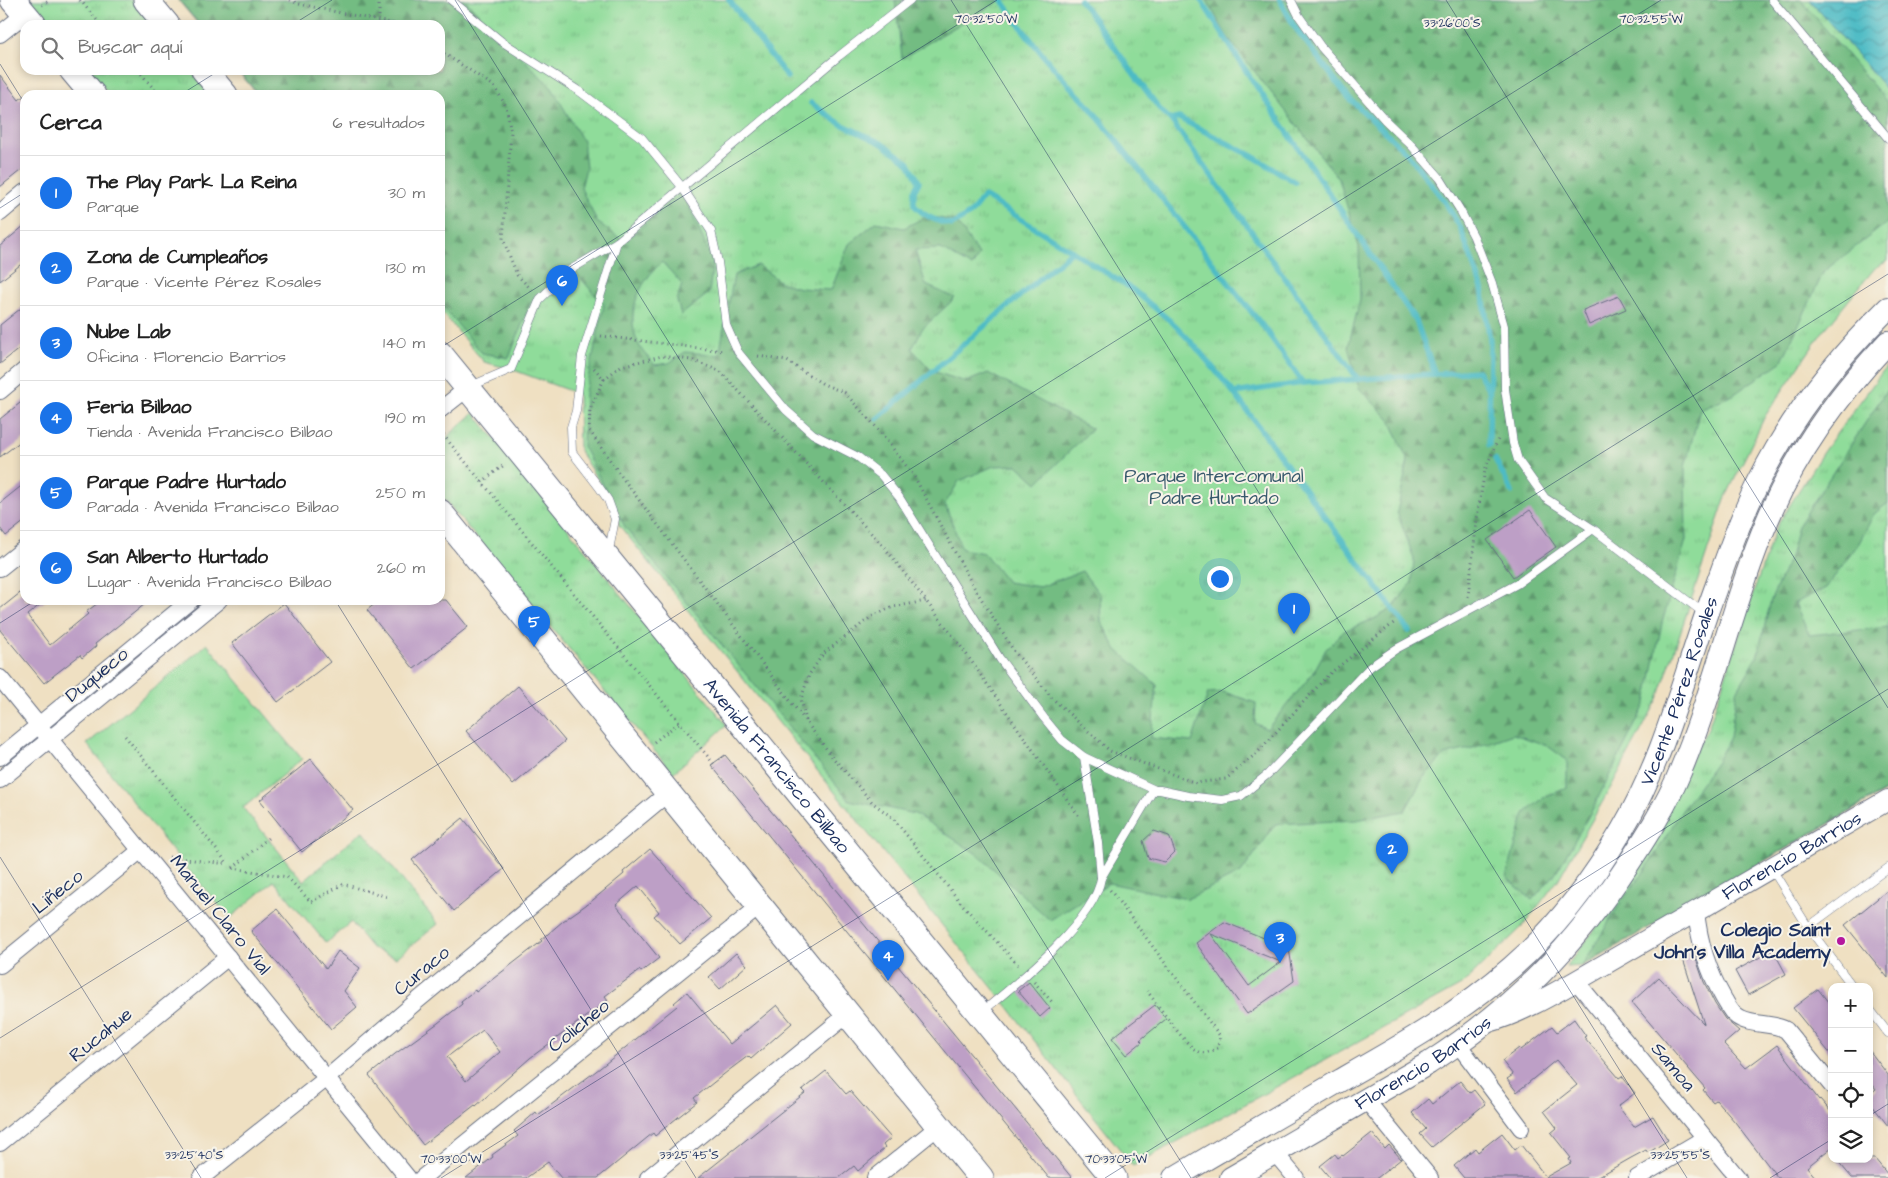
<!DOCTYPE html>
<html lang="es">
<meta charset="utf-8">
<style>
:root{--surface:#fff;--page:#f2f2f2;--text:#222;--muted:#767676;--line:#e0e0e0;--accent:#1a73e8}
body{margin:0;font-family:"Architects Daughter",sans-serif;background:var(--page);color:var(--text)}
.controls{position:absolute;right:15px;bottom:15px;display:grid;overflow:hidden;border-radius:10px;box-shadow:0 2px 8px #0003}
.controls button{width:45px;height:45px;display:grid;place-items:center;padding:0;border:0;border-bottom:1px solid var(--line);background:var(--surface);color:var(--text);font:25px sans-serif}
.you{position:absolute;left:1219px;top:578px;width:18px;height:18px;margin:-12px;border:4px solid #fff;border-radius:50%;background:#1a73e8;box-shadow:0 0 0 8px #1a73e833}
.badge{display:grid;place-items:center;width:32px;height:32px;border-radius:50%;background:var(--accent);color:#fff;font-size:16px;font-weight:700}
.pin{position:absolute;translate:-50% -41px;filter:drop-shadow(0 1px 2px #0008)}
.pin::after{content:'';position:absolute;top:26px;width:18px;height:15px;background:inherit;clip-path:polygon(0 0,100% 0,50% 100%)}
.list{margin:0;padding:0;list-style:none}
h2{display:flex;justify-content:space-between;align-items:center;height:65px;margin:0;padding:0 20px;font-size:21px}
h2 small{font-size:16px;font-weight:400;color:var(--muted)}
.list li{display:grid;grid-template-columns:32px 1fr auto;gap:15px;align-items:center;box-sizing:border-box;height:75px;padding:0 20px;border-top:1px solid var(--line)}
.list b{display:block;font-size:19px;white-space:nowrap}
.list p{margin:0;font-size:16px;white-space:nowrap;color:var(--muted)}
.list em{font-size:16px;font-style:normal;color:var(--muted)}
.icon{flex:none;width:28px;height:28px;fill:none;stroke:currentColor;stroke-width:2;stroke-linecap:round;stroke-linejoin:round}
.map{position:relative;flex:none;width:1888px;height:1178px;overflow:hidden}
.search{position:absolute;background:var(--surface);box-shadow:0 2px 8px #0003;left:20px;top:20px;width:425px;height:55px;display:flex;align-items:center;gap:12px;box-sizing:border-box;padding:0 18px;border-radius:15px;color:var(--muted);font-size:19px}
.panel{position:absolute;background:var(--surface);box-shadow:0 2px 8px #0003;left:20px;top:90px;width:425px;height:515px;border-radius:15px}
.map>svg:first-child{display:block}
</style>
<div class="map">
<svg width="1888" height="1178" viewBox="0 0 1888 1178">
<defs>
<pattern id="grass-tufts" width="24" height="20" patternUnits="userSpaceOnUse" patternTransform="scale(1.25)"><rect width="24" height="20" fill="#8fdc9a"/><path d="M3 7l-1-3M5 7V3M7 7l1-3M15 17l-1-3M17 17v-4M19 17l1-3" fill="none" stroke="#7bbd87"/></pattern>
<pattern id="forest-firs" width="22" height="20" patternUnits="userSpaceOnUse" patternTransform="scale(1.25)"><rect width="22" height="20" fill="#73bc82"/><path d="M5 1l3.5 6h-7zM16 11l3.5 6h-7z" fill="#5e996e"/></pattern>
<pattern id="water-waves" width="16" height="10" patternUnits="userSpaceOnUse" patternTransform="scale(1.25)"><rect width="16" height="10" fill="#4dbbc5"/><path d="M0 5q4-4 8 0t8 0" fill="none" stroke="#3f98a3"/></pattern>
</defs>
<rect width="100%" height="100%" fill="#f7f3e8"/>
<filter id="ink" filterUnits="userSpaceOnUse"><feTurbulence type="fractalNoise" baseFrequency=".02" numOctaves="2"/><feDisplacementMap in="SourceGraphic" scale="10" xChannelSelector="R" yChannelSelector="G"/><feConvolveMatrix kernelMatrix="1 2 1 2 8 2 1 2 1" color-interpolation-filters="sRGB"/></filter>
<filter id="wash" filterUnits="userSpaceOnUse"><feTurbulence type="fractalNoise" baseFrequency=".0096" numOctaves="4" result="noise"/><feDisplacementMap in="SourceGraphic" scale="20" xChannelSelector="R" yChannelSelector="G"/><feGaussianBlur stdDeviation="1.12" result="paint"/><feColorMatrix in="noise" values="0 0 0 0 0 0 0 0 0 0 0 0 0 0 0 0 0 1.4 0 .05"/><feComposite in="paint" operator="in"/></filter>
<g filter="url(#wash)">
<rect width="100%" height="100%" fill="#efe0c2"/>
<g fill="url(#grass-tufts)" stroke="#55867c">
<path d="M31 0H132L153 25H52Z"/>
<path d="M178 0H1810L1888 91V261L1875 268 1821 334 1765 416 1725 499 1658 699 1611 787 1558 880 1523 926 1463 984 1133 1166 1000 997 619 525 618 513 579 450 578 394 511 369 484 362 440 310V95H258L237 70H440V25H199Z"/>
<path d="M89 70H191L212 95H110Z"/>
<path d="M1888 364V790L1582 966 1566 967 1605 916 1708 728 1775 529 1823 452Z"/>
<path d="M474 413 727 725 673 773 440 494V443Z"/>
<path d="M207 644 302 759 243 808 303 881 363 831 438 924 396 958 372 948 351 922 326 943 274 881 230 918 179 859 87 744Z"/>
</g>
<g fill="url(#forest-firs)" stroke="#477670">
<path d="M179 0H465L552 88 583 141 586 168 581 188 597 222 624 241 683 193 713 262 709 293 681 315 677 301 682 284 662 262C639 282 623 316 640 347 643 353 650 359 655 365L669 363 685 352 719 355 734 275 758 265 782 283 800 288 831 290 849 244 876 222 904 228 927 216 956 221 979 255 972 267 941 249 915 250 926 285 955 298 922 329 912 349 932 371 966 382 988 373 1092 429 1037 483 1017 465 994 466 959 481 945 504 962 549 984 553 1007 582 1040 587 1082 571 1100 595 1101 621 1116 649 1157 685 1151 738 1192 742 1208 693 1224 692 1256 703 1255 723 1267 729 1313 673 1326 649 1344 631 1374 619 1393 608 1412 582 1414 559 1397 512 1408 461 1390 420 1359 388 1348 347 1360 300 1359 247 1339 179 1226 35 1207 0H1801L1888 103V222L1824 271 1782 361 1733 395 1700 409 1685 467 1686 540 1662 623 1646 703 1592 810 1556 873 1532 900 1506 877 1525 813 1546 796 1567 788V760L1546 745 1513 734 1473 748 1444 755 1423 778 1405 811 1356 820 1276 824 1241 873 1187 899 1109 883 1050 920 977 854 915 814 849 800 625 527 583 446 585 392 604 305 569 265 530 304 509 358 482 353 440 304V95H259L238 70H440V25H200Z"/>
<path d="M895 0H1001L902 58Z"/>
<path d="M1888 388V503L1874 514 1859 543 1826 588 1795 603 1809 635 1888 627V789L1582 966 1621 902 1646 869 1686 804 1717 761 1730 737 1737 691 1757 657 1771 600 1791 554 1798 526Z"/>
</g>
<path fill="url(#water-waves)" stroke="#347592" d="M1810 0H1888V91Z"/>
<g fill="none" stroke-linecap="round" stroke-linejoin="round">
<g stroke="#4dbbc5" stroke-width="5.5">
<path d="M729 0 787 77"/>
<path d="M1002 0C1027 37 1057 74 1089 106L1265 329 1303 383"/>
<path d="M1080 0 1161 111 1171 120 1179 118 1254 157 1295 182"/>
<path d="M1201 0 1248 74 1416 321 1435 374"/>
<path d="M1280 0 1294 26 1348 97 1407 153 1445 202 1460 227 1482 288 1490 341 1489 445"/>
<path d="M811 103 841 124 881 143 909 163 919 182 914 191V205C925 217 936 221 952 225L971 213 984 196 1132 289 1174 324 1195 346 1234 393 1409 631"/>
<path d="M1171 120 1358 379"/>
<path d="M1234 393 1303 383 1478 371 1489 390"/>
<path d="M877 419 1072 251"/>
<path d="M1495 459 1512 492"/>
</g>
</g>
<g id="blocks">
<g fill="#bd9fc6" fill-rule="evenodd">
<path d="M0 75 19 100 25 95V167L0 187Z"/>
<path d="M25 225V261L0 281V246Z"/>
<path d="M1619 296 1626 309 1589 325 1583 310Z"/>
<path d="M25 305V344L0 364V325Z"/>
<path d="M25 399V438L0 457V419Z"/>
<path d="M25 483V521L6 536 0 528V503Z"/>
<path d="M1530 510 1556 547 1513 577 1487 540Z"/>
<path d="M25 589V600H46L27 615 50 645 88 614 86 612 102 600H150L95 644 96 646 82 658 80 655 44 683 0 630V609Z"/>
<path d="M380 600H446L468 627 414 669 367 610Z"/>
<path d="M284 603 330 662 278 702 232 643Z"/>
<path d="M518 686 565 741 513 785 466 731Z"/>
<path d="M725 755 1072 1178H1049L711 765Z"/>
<path d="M311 759 353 810 302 852 260 800Z"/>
<path d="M463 818 504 869 454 911 412 860Z"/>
<path d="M1154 831 1169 836 1175 852 1165 862 1148 858 1143 841Z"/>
<path d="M650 849 711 918 680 944 654 916 659 912 638 886 616 905 659 958 641 972 640 970 605 996 608 1000 530 1058 476 1106 475 1105 423 1145 369 1075 395 1054 438 1023 462 1004 461 1001 475 990 476 992 542 941 541 940 563 921 593 900 624 874 623 872ZM483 1030 500 1052 466 1081 447 1057Z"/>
<path d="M1888 890V978L1845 925Z"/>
<path d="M277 909 326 969 338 951 360 968 344 991 357 1007 331 1029 251 931Z"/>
<path d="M1224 922 1289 948 1294 981 1247 1014 1196 943ZM1211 934 1281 962 1249 986Z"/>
<path d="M1693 950 1704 982 1715 1004 1725 1019 1739 1031 1724 1044 1746 1068 1777 1045 1819 1100 1820 1099 1832 1113V1147L1807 1167 1816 1178H1778L1735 1122 1716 1100 1713 1102 1703 1090 1705 1088 1632 1002 1659 977 1704 1024 1681 953Z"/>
<path d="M1773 950 1786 974 1748 995 1735 971Z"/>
<path d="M736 953 747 965 720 989 709 977Z"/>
<path d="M1029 982 1050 1008 1040 1017 1018 991Z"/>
<path d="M1818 989 1832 1007V1056L1793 1008Z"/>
<path d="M687 992 730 1044 777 1005 792 1023 751 1059 748 1056 728 1071 694 1098 697 1102 672 1122 655 1136 653 1133 598 1178H561L548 1162 526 1178H466L493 1157 492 1155 518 1136 514 1131 536 1112 538 1115 600 1068 677 1006 674 1003Z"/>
<path d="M1155 1005 1166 1019 1140 1040 1142 1042 1126 1055 1112 1038Z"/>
<path d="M1574 1019 1586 1036 1584 1037 1619 1078 1622 1076 1635 1093 1618 1106 1634 1127 1653 1116 1668 1140 1648 1153 1646 1150 1631 1158 1596 1178H1464L1454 1166 1475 1148 1478 1152 1502 1133 1515 1150 1521 1145 1546 1177 1571 1163 1569 1159 1571 1158 1551 1133 1557 1128 1544 1111 1577 1085 1556 1060 1517 1092 1507 1079 1513 1075 1502 1061 1519 1048 1521 1050 1552 1026 1557 1032Z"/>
<path d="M1869 1050 1888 1075V1126L1869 1101V1095L1876 1089 1869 1080Z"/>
<path d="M826 1071 846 1094 850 1091 891 1138 883 1145 885 1148 858 1171 854 1166 839 1178H698L805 1093 802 1090Z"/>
<path d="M1460 1081 1470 1093 1474 1090 1485 1104 1432 1147 1420 1134 1426 1129 1412 1113 1428 1099 1432 1104Z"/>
<path d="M1372 1133 1385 1149 1389 1145 1401 1159 1377 1178H1330L1320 1166 1335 1154 1338 1158 1342 1155 1343 1156Z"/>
<path d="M1836 1159H1875L1888 1175V1178H1852Z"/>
</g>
</g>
</g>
<g filter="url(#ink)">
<use href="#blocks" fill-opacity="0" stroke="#656d81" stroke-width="1"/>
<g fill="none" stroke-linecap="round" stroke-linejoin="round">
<defs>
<g id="service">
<path d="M451 0 501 41 579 91 642 138 682 187 711 231 718 262 726 325 738 352 786 410 813 434 858 457 881 475 899 497 1000 659 1044 718 1062 740 1084 757 1098 843 1101 878 1151 794 1155 790H1160L1188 796 1222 800 1241 796 1268 774 1370 667 1396 649 1517 584 1593 529 1545 498 1518 460 1513 443 1505 389 1504 326 1492 283 1474 237 1460 210 1440 178 1412 146 1385 120 1321 47 1299 16 1291 0"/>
<path d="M1772 0 1888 138"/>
<path d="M471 386 511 369 540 299 570 270 617 242 839 56 910 0"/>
<path d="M1593 529 1705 614"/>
<path d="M609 550 615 519 608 500 599 487 572 452 571 427 576 411 582 356 617 242"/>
<path d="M1084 757 1155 790"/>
<path d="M1772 869 1808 927 1853 987"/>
<path d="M1808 927 1888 868"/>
<path d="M1869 1008 1888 1033"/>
<path d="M983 1011C1016 984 1095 921 1101 878"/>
</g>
<g id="minor">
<path d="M0 34 25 14"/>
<path d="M0 213 25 192"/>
<path d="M0 391 25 370"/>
<path d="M440 410 468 388"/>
<path d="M0 568 25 548"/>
<path d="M0 678 408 1178"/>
<path d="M0 757 191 600"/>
<path d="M0 780 219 600"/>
<path d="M1696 911C1699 942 1708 971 1724 999 1729 1007 1732 1015 1741 1019 1755 1026 1772 1022 1786 1030L1832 1086"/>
<path d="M0 965 141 850"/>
<path d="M1576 981 1738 1178"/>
<path d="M1458 1044 1521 1128"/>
<path d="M1366 1100 1430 1178"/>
<path d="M0 1143 228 957"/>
<path d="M1275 1153 1296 1178"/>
<path d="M201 1178 327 1078 417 1001 668 793"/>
<path d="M422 1178 760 906"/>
<path d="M648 1178 848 1014"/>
<path d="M875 1178 939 1126"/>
<path d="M1637 1178 1705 1138"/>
</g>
<g id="tertiary">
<path id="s1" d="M1489 1022C1520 1013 1548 997 1576 981L1888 800"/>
</g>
<g id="secondary">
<path id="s2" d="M1174 1178C1229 1145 1285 1113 1341 1080 1401 1046 1460 1013 1512 967 1556 929 1592 881 1622 830 1662 762 1681 687 1707 612 1723 568 1738 523 1759 481 1791 416 1836 359 1888 308"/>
<path id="s3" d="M1231 1178 1429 1063C1513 1009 1574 947 1629 863 1648 834 1667 804 1680 772 1715 689 1733 601 1768 519 1796 453 1839 394 1888 342"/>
</g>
<g id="primary">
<path d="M13 0 34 25"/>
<path d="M146 0 167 25"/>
<path d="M72 70 93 95"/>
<path d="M204 70 225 95"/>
<path id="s4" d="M440 354 1114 1178"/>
<path d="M440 512 981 1178"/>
</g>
</defs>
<use href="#service" stroke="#656d81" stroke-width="9"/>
<use href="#minor" stroke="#656d81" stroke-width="18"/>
<use href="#tertiary" stroke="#656d81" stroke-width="22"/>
<use href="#secondary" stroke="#656d81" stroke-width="24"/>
<use href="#primary" stroke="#656d81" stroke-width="27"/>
<g stroke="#656d81" stroke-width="3" stroke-dasharray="1 4" stroke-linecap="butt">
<path d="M80 0 101 25"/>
<path d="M290 0 299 4 399 25"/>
<path d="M379 0V20"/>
<path d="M42 5 50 0"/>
<path d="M440 51 494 86 506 106 511 132 503 239 517 275 533 291"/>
<path d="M138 70 159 95"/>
<path d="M601 336 724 351"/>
<path d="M758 356 787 361 823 384 845 393 877 428 914 476 972 584 1014 651 1052 698 1110 751 1196 783 1226 779 1258 752 1328 675 1395 622"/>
<path d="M594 368 604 379 590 409 589 430 624 480 834 759 873 803 893 818 961 903 1019 966"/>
<path d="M604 379 621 366 662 356 691 360 720 371 885 548 960 645 1080 818"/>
<path d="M440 431 714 764"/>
<path d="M482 482 504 465"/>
<path d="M1468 597 1478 511 1485 470 1499 437"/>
<path d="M806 721 801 699 809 675 823 654 871 617 893 607 926 601"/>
<path d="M125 736 228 864"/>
<path d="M654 742 680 722"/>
<path d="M169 857 227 864"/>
<path d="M233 868 287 877 311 902 343 884 388 897"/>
<path d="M233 868 268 838"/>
<path d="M1110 890 1220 1036 1218 1048C1212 1051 1206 1054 1199 1052 1186 1047 1157 1003 1147 991"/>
<path d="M1034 982 1052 1002"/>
</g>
<use href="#service" stroke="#fff" stroke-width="8"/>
<use href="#minor" stroke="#fff" stroke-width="16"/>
<use href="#tertiary" stroke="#fff" stroke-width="20"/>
<use href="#secondary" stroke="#fff" stroke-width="22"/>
<use href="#primary" stroke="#fff" stroke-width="25"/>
</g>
</g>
<path fill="none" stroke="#1b2f5e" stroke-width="1" stroke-opacity="0.45" d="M455 0 1191 1178M951 0 1687 1178M1446 0 1888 708M292 25 332 0M0 64 25 104M180 95 220 70M0 208 25 192M440 348 997 0M335 600 696 1178M0 623 36 600M0 857 201 1178M0 1038 1661 0M1869 1116 1888 1104M441 1178 1888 274M1105 1178 1888 689M1770 1178 1832 1139"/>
<circle fill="#b5179e" stroke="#f7f3e8" stroke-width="2" cx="1841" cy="941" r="5"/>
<g text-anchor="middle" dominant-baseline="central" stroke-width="4" stroke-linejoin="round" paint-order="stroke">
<g font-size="19" fill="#385a6d" stroke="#f7f3e8">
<text x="1214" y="476">Parque Intercomunal<tspan x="1214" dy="22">Padre Hurtado</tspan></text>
</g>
<g font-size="19" fill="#1b2f5e" stroke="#f7f3e8">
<text transform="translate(97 675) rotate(-39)">Duqueco</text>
<text stroke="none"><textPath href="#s2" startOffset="726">Vicente Pérez Rosales</textPath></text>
<text stroke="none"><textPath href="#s4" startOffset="532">Avenida Francisco Bilbao</textPath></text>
<text stroke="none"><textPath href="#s1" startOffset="346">Florencio Barrios</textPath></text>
<text transform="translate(58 892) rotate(-39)">Liñeco</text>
<text transform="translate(220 915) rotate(51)">Manuel Claro Vial</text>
<text transform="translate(422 971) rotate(-40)">Curaco</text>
<text transform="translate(579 1026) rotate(-39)">Colicheo</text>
<text transform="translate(101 1035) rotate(-39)">Rucahue</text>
<text stroke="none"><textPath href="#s3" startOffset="224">Florencio Barrios</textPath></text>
<text transform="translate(1673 1067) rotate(50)">Samoa</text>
</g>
<g font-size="19" font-weight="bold" fill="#1b2f5e" stroke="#f7f3e8" text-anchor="end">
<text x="1831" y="930">Colegio Saint<tspan x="1831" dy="22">John's Villa Academy</tspan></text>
</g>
</g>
<g font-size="12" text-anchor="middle" fill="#1b2f5e" stroke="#f7f3e8" stroke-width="4" stroke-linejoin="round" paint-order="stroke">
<text x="986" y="23">70°32'50"W</text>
<text x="1651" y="23">70°32'55"W</text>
<text x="1452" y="27">33°26'00"S</text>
<text x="194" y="1159">33°25'40"S</text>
<text x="689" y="1159">33°25'45"S</text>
<text x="1680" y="1159">33°25'55"S</text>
<text x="451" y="1163">70°33'00"W</text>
<text x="1116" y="1163">70°33'05"W</text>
</g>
</svg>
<div class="controls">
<button>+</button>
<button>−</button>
<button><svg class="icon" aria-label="locate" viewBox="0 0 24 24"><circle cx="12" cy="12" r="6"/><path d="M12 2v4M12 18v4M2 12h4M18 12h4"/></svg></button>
<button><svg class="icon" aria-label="layers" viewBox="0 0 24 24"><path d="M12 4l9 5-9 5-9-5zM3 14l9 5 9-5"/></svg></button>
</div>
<div class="you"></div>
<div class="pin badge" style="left:1294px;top:634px">1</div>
<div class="pin badge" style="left:1392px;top:874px">2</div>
<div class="pin badge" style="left:1280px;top:963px">3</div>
<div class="pin badge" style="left:888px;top:981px">4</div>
<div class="pin badge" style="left:534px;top:647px">5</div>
<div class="pin badge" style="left:562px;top:306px">6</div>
<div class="search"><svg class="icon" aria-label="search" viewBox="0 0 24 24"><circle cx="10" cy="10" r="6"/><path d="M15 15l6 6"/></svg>Buscar aquí</div>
<section class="panel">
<h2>Cerca<small>6 resultados</small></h2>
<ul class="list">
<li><span class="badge">1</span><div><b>The Play Park La Reina</b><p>Parque</p></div><em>30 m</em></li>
<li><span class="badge">2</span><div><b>Zona de Cumpleaños</b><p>Parque · Vicente Pérez Rosales</p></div><em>130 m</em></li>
<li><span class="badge">3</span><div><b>Nube Lab</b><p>Oficina · Florencio Barrios</p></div><em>140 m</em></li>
<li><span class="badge">4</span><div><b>Feria Bilbao</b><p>Tienda · Avenida Francisco Bilbao</p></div><em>190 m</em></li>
<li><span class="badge">5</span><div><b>Parque Padre Hurtado</b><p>Parada · Avenida Francisco Bilbao</p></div><em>250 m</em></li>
<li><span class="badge">6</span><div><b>San Alberto Hurtado</b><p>Lugar · Avenida Francisco Bilbao</p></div><em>260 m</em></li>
</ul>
</section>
</div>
